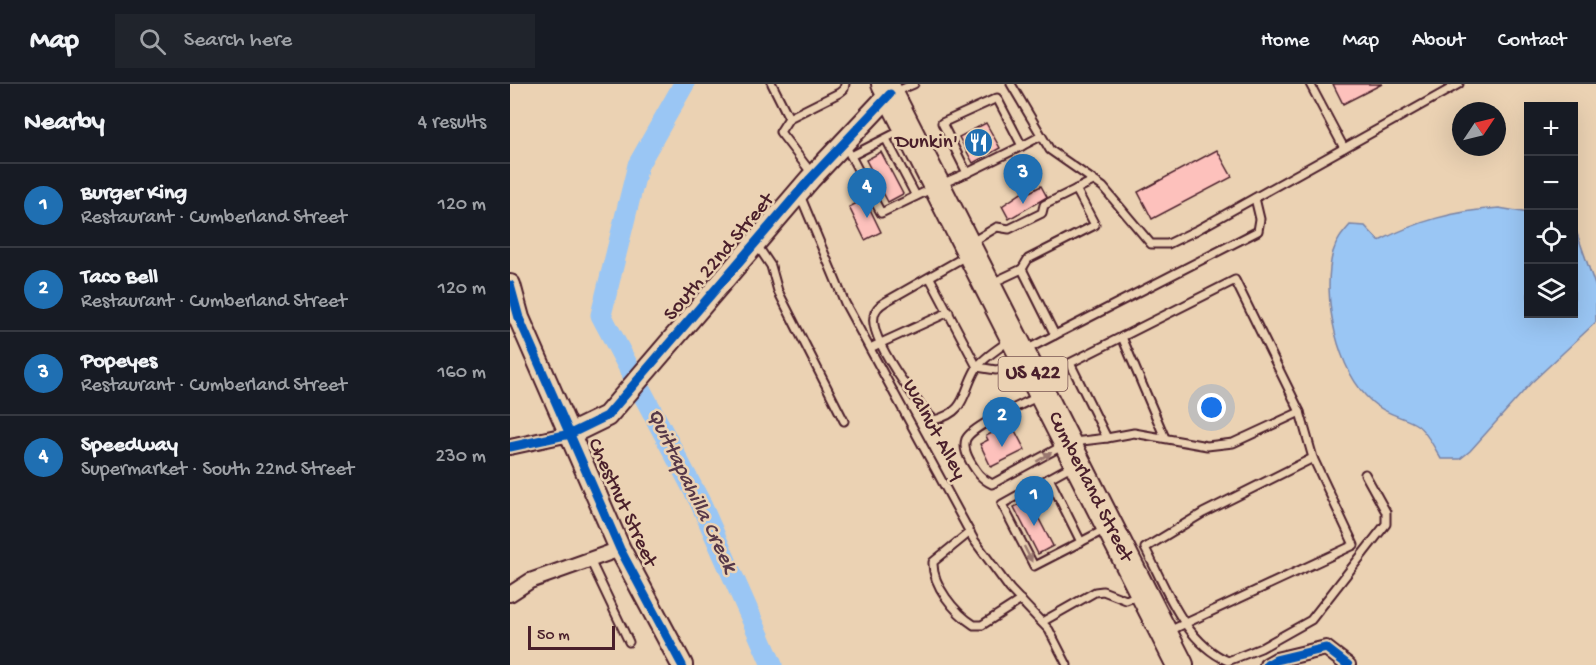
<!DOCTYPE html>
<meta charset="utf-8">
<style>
:root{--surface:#171b24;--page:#20242c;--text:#f1f3f6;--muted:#9ea1a6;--line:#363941;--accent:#1f6fb2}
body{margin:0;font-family:"Gochi Hand",sans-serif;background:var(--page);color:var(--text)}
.controls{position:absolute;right:18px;top:18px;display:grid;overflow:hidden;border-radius:0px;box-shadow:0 6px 24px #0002}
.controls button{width:54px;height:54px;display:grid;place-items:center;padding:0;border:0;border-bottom:2px solid var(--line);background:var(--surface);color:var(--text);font:30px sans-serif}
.compass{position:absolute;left:942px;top:18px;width:54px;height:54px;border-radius:50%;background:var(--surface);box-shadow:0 6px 24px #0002;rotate:55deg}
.scale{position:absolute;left:18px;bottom:15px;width:87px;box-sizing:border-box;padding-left:6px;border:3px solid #4a1f2b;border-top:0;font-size:16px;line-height:21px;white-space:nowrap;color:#4a1f2b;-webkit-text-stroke:4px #ebd2b3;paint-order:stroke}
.you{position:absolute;left:702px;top:324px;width:21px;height:21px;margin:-15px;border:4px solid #fff;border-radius:50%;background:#1a73e8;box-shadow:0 0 0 9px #1a73e833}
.badge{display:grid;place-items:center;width:39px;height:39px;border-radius:50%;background:var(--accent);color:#fff;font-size:20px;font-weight:700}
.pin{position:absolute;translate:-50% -50px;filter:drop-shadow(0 2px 3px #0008)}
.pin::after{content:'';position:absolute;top:32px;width:21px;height:18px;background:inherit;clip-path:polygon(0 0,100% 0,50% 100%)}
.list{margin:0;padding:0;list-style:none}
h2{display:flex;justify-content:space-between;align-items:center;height:78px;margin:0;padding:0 24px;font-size:26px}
h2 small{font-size:20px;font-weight:400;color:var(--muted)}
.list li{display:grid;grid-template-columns:39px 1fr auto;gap:18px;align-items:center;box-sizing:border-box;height:84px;padding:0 24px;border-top:2px solid var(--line)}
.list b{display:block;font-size:22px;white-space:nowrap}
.list p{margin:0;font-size:20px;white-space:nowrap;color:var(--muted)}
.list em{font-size:20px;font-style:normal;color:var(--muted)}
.icon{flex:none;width:33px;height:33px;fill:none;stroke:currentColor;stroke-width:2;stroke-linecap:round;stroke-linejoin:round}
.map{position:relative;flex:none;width:1086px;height:581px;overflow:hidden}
header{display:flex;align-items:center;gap:36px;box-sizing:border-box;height:84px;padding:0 30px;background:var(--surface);border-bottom:2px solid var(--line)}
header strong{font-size:28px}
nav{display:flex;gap:33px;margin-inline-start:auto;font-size:21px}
.search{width:420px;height:54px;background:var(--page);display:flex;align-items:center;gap:15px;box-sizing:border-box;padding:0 21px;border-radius:0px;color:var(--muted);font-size:22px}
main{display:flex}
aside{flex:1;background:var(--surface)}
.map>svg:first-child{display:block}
</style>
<header>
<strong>Map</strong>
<div class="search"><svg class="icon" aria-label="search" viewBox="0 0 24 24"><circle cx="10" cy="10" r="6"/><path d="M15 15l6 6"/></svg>Search here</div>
<nav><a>Home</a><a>Map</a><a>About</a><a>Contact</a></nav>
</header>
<main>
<aside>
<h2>Nearby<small>4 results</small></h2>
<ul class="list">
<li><span class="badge">1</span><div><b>Burger King</b><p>Restaurant · Cumberland Street</p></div><em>120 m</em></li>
<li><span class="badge">2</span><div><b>Taco Bell</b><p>Restaurant · Cumberland Street</p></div><em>120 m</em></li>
<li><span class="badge">3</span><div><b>Popeyes</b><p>Restaurant · Cumberland Street</p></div><em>160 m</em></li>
<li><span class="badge">4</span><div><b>Speedway</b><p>Supermarket · South 22nd Street</p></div><em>230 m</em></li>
</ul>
</aside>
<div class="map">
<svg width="1086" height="581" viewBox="0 0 1086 581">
<rect width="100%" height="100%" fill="#ebd2b3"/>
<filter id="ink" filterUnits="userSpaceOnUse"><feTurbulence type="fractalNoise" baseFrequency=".0167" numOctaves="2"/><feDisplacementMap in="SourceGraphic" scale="12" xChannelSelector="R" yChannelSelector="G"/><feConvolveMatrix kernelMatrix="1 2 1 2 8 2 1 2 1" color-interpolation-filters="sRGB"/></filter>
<g filter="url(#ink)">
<path fill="#9ac6f4" stroke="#7a83a4" stroke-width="1.5" d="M989 124 1018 129V230H1064V141L1086 204V238L1021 299 960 367 950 375H931C925 365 917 348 907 341 895 333 876 331 862 318 827 287 811 212 823 168 826 157 833 149 840 141L855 142 869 157C908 137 944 127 989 124Z"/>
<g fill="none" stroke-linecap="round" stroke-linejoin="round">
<path stroke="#9ac6f4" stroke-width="21" d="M174 0 128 81 91 231 190 418 262 581"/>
</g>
<g fill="#fdc1bc" stroke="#4a1f2b" stroke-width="1.5">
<path d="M823 0H872L833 20Z"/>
<path d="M476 39 490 64 463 79 449 53Z"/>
<path d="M707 66 722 93 642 135 628 108Z"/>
<path d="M371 68 393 110 378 118 356 76Z"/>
<path d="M531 102 537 113 499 135 492 122 513 108 514 111Z"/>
<path d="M355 115 371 148 355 156 339 123Z"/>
<path d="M501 339 515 366 481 383 470 360 478 356 476 352Z"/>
<path d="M519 416 543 462 528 470 504 423Z"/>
</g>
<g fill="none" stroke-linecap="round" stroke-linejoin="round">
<defs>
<g id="lane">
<path d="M262 0 279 34 270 48 303 91"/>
<path d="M501 0 540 66 593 103 641 160H658L687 146 949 0"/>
<path d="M800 0 834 64"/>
<path d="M385 8 404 0"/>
<path d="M279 34 329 9 334 5 335 0"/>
<path d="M376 55 406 112"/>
<path d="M335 61 371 129 421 105"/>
<path d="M341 72 392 46"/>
<path d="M457 89 512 62"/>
<path d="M431 100 457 89 432 39 487 14 512 62 531 52"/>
<path d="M290 111 335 219 464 456 500 505 539 546 557 581"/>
<path d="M462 158 487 143 499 145 532 129 534 121 583 97"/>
<path d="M247 161 261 182 268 207 334 337"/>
<path d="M456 172 375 218C370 221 365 225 364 232 359 255 407 320 424 336 457 328 452 309 466 285 472 274 489 265 498 257"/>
<path d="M512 185 518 175 585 141 566 105"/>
<path d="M420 194 467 283"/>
<path d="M482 199 512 185 545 251 514 267"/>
<path d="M545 251 748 147 750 135 745 114"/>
<path d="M612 253 655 354"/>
<path d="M360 264 439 228"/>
<path d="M467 283 486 286 511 280"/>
<path d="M529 312C514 320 463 341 456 355 453 363 456 370 460 377 466 387 471 395 482 400L554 361"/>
<path d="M597 354 624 349 697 362 723 359 790 328"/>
<path d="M564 358 597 354 560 279 725 196 790 328 803 374 844 461 659 547"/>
<path d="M803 374 693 429 635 464C656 504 674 558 718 577L751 564 801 536 876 440V428L855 390"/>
<path d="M563 381 492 420 524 482 596 445"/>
<path d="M539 394 571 458"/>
<path d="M460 448 423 478C422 501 445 529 464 541H472L511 516"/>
<path d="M80 476 119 558"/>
<path d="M532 538 585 508 593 507 616 516 629 511"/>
</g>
<g id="street">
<path d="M0 363 60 350"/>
<path d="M0 510 20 497 110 465"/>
<path d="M757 581 766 576 816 564 838 581"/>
</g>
<g id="secondary">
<path d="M0 201 9 234 110 465 172 581"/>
<path d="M60 350 97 332 300 95 380 10"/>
</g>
<g id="highway">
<path id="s1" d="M375 0 670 581"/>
</g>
</defs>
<use href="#lane" stroke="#4a1f2b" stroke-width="11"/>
<use href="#street" stroke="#4a1f2b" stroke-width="18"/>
<use href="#secondary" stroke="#4a1f2b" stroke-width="24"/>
<use href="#highway" stroke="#4a1f2b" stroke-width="30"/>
<use href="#lane" stroke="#ebd2b3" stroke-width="7"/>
<use href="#street" stroke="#ebd2b3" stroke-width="14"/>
<use href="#secondary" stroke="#ebd2b3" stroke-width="20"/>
<use href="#highway" stroke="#ebd2b3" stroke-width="26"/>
<defs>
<g id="cycleway">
<path d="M0 201 9 234 110 465 172 581"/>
<path d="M0 363 60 350 97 332 300 95 380 10"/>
<path d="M757 581 766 576 816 564 838 581"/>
</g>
</defs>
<use href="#cycleway" stroke="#ebd2b3" stroke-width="13"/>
<use href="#cycleway" stroke="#0057b8" stroke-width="9"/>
</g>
<defs><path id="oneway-solid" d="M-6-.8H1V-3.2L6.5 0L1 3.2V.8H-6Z" transform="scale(1.5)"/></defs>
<g fill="#9a786f">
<use href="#oneway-solid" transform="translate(534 373) rotate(-31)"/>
<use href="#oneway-solid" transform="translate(518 470) rotate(63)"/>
</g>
</g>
<defs>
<symbol id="restaurant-disc" viewBox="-11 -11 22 22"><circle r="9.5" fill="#1f6fb2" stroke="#ebd2b3"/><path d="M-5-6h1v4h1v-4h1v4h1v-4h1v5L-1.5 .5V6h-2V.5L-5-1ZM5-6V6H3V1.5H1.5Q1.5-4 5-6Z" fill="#fff"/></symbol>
</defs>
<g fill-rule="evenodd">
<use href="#restaurant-disc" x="452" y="42" width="33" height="33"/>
</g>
<g text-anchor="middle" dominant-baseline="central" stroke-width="5" stroke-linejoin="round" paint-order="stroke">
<rect fill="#ebd2b3" stroke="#7a5554" stroke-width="1.5" x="488.5" y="273" width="69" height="34" rx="4.5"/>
<g font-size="20" font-weight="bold" fill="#4a1f2b">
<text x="523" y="290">US 422</text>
</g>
<g font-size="21" fill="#4a1f2b" stroke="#ebd2b3" text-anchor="end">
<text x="448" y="59">Dunkin'</text>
</g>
<g font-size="21" fill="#4a1f2b" stroke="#ebd2b3">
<text transform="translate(210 174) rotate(-50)">South 22nd Street</text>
<text transform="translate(423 346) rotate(61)">Walnut Alley</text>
<text stroke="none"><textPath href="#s1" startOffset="452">Cumberland Street</textPath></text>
<text transform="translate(111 419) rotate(65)">Chestnut Street</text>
</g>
<g font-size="22" font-style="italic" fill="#563849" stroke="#ebd2b3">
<text transform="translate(181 407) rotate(64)">Quittapahilla Creek</text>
</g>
</g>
</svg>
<div class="controls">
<button>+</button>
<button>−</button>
<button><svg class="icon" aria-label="locate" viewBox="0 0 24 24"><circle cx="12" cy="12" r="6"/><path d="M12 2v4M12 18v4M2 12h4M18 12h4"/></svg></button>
<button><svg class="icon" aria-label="layers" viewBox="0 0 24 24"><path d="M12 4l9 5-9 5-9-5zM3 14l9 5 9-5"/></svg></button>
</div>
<svg class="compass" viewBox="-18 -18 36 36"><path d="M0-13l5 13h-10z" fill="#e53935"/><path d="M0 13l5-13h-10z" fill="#9ea1a6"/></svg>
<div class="scale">50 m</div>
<div class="you"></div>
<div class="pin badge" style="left:524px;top:442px">1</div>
<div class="pin badge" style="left:492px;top:363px">2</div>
<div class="pin badge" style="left:513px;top:120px">3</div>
<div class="pin badge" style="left:357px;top:134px">4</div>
</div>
</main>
